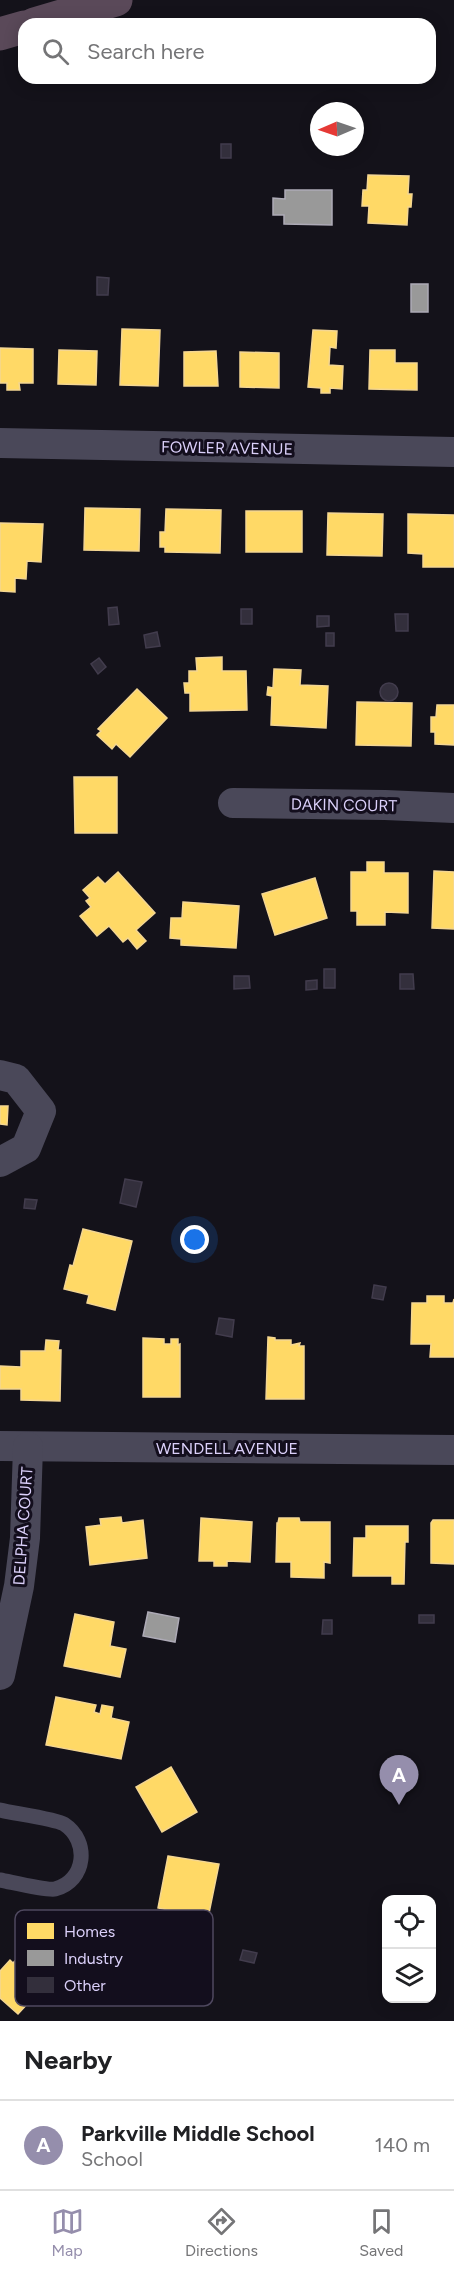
<!DOCTYPE html>
<style>
:root{--surface:#fff;--page:#f6f6f6;--text:#202124;--muted:#757577;--line:#e0e0e0;--accent:#958eac}
body{margin:0;font-family:Figtree,sans-serif;background:var(--page);color:var(--text)}
.controls{position:absolute;right:18px;bottom:18px;display:grid;overflow:hidden;border-radius:12px;box-shadow:0 3px 15px #0003}
.controls button{width:54px;height:54px;display:grid;place-items:center;padding:0;border:0;border-bottom:2px solid var(--line);background:var(--surface);color:var(--text);font:30px sans-serif}
.compass{position:absolute;left:310px;top:102px;width:54px;height:54px;border-radius:50%;background:var(--surface);box-shadow:0 3px 15px #0003;rotate:268deg}
.you{position:absolute;left:195px;top:1240px;width:21px;height:21px;margin:-15px;border:4px solid #fff;border-radius:50%;background:#1a73e8;box-shadow:0 0 0 9px #1a73e833}
.badge{display:grid;place-items:center;width:39px;height:39px;border-radius:50%;background:var(--accent);color:#fff;font-size:20px;font-weight:700}
.pin{position:absolute;translate:-50% -50px;filter:drop-shadow(0 2px 3px #0008)}
.pin::after{content:'';position:absolute;top:32px;width:21px;height:18px;background:inherit;clip-path:polygon(0 0,100% 0,50% 100%)}
.list{margin:0;padding:0;list-style:none}
h2{display:flex;justify-content:space-between;align-items:center;height:78px;margin:0;padding:0 24px;font-size:26px}
h2 small{font-size:20px;font-weight:400;color:var(--muted)}
.list li{display:grid;grid-template-columns:39px 1fr auto;gap:18px;align-items:center;box-sizing:border-box;height:90px;padding:0 24px;border-top:2px solid var(--line)}
.list b{display:block;font-size:22px;white-space:nowrap}
.list p{margin:0;font-size:20px;white-space:nowrap;color:var(--muted)}
.list em{font-size:20px;font-style:normal;color:var(--muted)}
.icon{flex:none;width:33px;height:33px;fill:none;stroke:currentColor;stroke-width:2;stroke-linecap:round;stroke-linejoin:round}
.map{position:relative;flex:none;width:454px;height:2021px;overflow:hidden}
.search{position:absolute;background:var(--surface);box-shadow:0 3px 15px #0003;left:18px;right:18px;top:18px;height:66px;display:flex;align-items:center;gap:15px;box-sizing:border-box;padding:0 21px;border-radius:18px;color:var(--muted);font-size:22px}
.sheet{height:168px;background:var(--surface)}
nav{display:flex;justify-content:space-around;align-items:center;box-sizing:border-box;height:84px;border-top:2px solid var(--line);background:var(--surface);font-size:16px;color:var(--muted)}
nav a{display:grid;justify-items:center;gap:3px}
nav .on{color:var(--accent)}
.map>svg:first-child{display:block}
</style>
<div class="map">
<svg width="454" height="2021" viewBox="0 0 454 2021">
<rect width="100%" height="100%" fill="#14121a"/>
<g fill="#ffd966" stroke="#f4d692" stroke-width="1.5">
<path d="M368 175 409 176 408 194H412L411 207H408L407 225 368 223 369 206H362L363 190H367Z"/>
<path d="M122 329 160 330 158 386 120 385Z"/>
<path d="M313 330 337 331 336 348 330 347 329 365 343 366 342 389 330 388V393H321V388L308 387Z"/>
<path d="M0 348 33 349V383H19L20 390H7V383H0Z"/>
<path d="M59 350 97 351 96 385 58 384Z"/>
<path d="M370 350H395V363H417V390L369 389Z"/>
<path d="M216 351 218 386H184V352Z"/>
<path d="M240 352 279 353V388L240 387Z"/>
<path d="M85 508 140 509 139 551 84 550Z"/>
<path d="M166 509 221 510 220 553 165 552V547H160V532H165Z"/>
<rect x="246" y="511" width="56" height="41"/>
<path d="M328 513 383 514 382 556 327 555Z"/>
<path d="M408 514 454 515V567H423V554L408 553Z"/>
<path d="M0 523 43 524 41 562 27 561 26 579 15 578V592L0 591Z"/>
<path d="M222 657V671H246L247 710 190 711V693H185L184 683H189V671H197L196 658Z"/>
<path d="M274 669 301 670 300 685 328 686 326 728 271 725 272 696 267 695 268 687 273 688Z"/>
<path d="M137 689 167 718 130 757 116 744 112 749 97 735 101 731 98 729Z"/>
<path d="M357 702 412 703 411 746 356 745Z"/>
<path d="M437 705H454V745L435 744V732H431V717H436Z"/>
<path d="M74 777H117V833H75Z"/>
<path d="M367 862H384V873H408V913L385 912V925H357V911H351V872H367Z"/>
<path d="M434 871 454 872V929L432 928Z"/>
<path d="M118 872 155 913 136 930 146 941 137 949 128 938 123 942 109 926 97 936 80 916 91 907 86 901 90 898 83 890 98 877 105 884Z"/>
<path d="M315 878 327 918 275 935 262 894Z"/>
<path d="M183 902 239 906 236 948 181 945V939L170 938 171 918H182Z"/>
<path d="M0 1106H8L7 1125 0 1124Z"/>
<path d="M83 1229 132 1241 115 1310 87 1303 89 1295 64 1289 70 1265 73 1266Z"/>
<path d="M427 1296H444V1303H453L454 1299V1357H430L431 1344H411L412 1303H427Z"/>
<path d="M268 1337 275 1338V1340H291V1345L300 1343 299 1346H304V1399H266Z"/>
<path d="M143 1338 164 1339V1344H171V1339H178V1345L180 1344V1397H143Z"/>
<path d="M46 1340 59 1341 58 1350H61L60 1401 21 1400V1389H0V1366L21 1367V1351H45Z"/>
<path d="M121 1517 122 1523 143 1520 147 1558 90 1565 86 1527 101 1525 100 1519Z"/>
<path d="M201 1518 252 1522 250 1562 227 1561V1566H214V1561H199Z"/>
<path d="M279 1518H299L300 1522H330V1563L324 1562V1578L291 1577V1562H276L277 1523H278Z"/>
<path d="M433 1520H454V1564L431 1563V1523Z"/>
<path d="M366 1526H408V1542H405L404 1584H392V1576H353L354 1538H366Z"/>
<path d="M75 1614 114 1622 110 1646 126 1649 120 1677 64 1666Z"/>
<path d="M56 1697 96 1705 94 1712 100 1714 102 1705 113 1707 111 1718 129 1722 121 1759 46 1745Z"/>
<path d="M171 1767 197 1812 162 1832 136 1787Z"/>
<path d="M168 1856 219 1864 208 1918 158 1908Z"/>
<path d="M27 1948 55 1974 18 2014 0 1998V1971L10 1960 13 1963Z"/>
</g>
<g fill="#999" stroke="#adaab6" stroke-width="1.5">
<path d="M285 190H332V225L284 224V215H273V198L285 199Z"/>
<rect x="411" y="284" width="17" height="28"/>
<path d="M148 1612 179 1618 175 1642 143 1636Z"/>
</g>
<g fill="#332f3c" stroke="#423c4d" stroke-width="1.5">
<rect x="221" y="144" width="10" height="14"/>
<path d="M97 277 109 278 108 295H97Z"/>
<path d="M117 607 119 624 109 625 108 608Z"/>
<rect x="241" y="609" width="11" height="15"/>
<path d="M395 614H408V631H396Z"/>
<path d="M317 616H329V626L317 627Z"/>
<path d="M157 632 160 646 146 648 144 635Z"/>
<rect x="326" y="633" width="8" height="13"/>
<path d="M99 658 106 667 98 674 91 664Z"/>
<circle cx="389" cy="692" r="9"/>
<rect x="324" y="969" width="11" height="19"/>
<path d="M400 974H413L414 989H400Z"/>
<path d="M234 976H249L250 988 234 989Z"/>
<path d="M317 980V989L306 990V981Z"/>
<path d="M125 1179 142 1182 136 1207 120 1203Z"/>
<path d="M25 1199 37 1200 35 1209 24 1208Z"/>
<path d="M374 1285 386 1287 383 1300 372 1298Z"/>
<path d="M219 1318 234 1320 232 1337 216 1334Z"/>
<rect x="419" y="1615" width="15" height="8"/>
<path d="M323 1620H332V1634H322Z"/>
<path d="M243 1950 257 1953 254 1963 240 1960Z"/>
</g>
<g fill="none" stroke-linecap="round" stroke-linejoin="round">
<path stroke="#4a4859" stroke-width="15" d="M0 1810C12 1813 56 1819 64 1824 90 1841 86 1881 55 1889 47 1891 11 1882 0 1880"/>
<g stroke="#4a4859" stroke-width="30">
<path d="M0 443 454 452"/>
<path d="M233 803 385 805 454 808"/>
<path d="M0 1075 16 1079 41 1111 26 1148 0 1162"/>
<path d="M0 1446 454 1450"/>
<path d="M0 1675 19 1586 25 1538 28 1447"/>
</g>
<g stroke="#5a4959" stroke-width="33">
<path d="M34 24 116 0"/>
<path d="M0 34 24 27"/>
</g>
</g>
<g text-anchor="middle" dominant-baseline="central" stroke-width="6" stroke-linejoin="round" paint-order="stroke">
<g font-size="16" fill="#dbd0fa" stroke="#130e1d">
<text transform="translate(227 448) rotate(1)">FOWLER AVENUE</text>
<text transform="translate(344 805) rotate(1)">DAKIN COURT</text>
<text x="227" y="1448">WENDELL AVENUE</text>
<text transform="translate(23 1526) rotate(-86)">DELPHA COURT</text>
</g>
</g>
<rect x="15" y="1910" width="198" height="96" rx="9" fill="#130e1d" stroke="#4f485f" stroke-width="1.5"/>
<rect x="27" y="1923" width="27" height="16" fill="#ffd966"/>
<rect x="27" y="1950" width="27" height="16" fill="#999"/>
<rect x="27" y="1977" width="27" height="16" fill="#332f3c"/>
<g font-size="16" fill="#dbd0fa">
<text x="64" y="1937">Homes</text>
<text x="64" y="1964">Industry</text>
<text x="64" y="1991">Other</text>
</g>
</svg>
<div class="controls">
<button><svg class="icon" aria-label="locate" viewBox="0 0 24 24"><circle cx="12" cy="12" r="6"/><path d="M12 2v4M12 18v4M2 12h4M18 12h4"/></svg></button>
<button><svg class="icon" aria-label="layers" viewBox="0 0 24 24"><path d="M12 4l9 5-9 5-9-5zM3 14l9 5 9-5"/></svg></button>
</div>
<svg class="compass" viewBox="-18 -18 36 36"><path d="M0-13l5 13h-10z" fill="#e53935"/><path d="M0 13l5-13h-10z" fill="#757577"/></svg>
<div class="you"></div>
<div class="pin badge" style="left:399px;top:1805px">A</div>
<div class="search"><svg class="icon" aria-label="search" viewBox="0 0 24 24"><circle cx="10" cy="10" r="6"/><path d="M15 15l6 6"/></svg>Search here</div>
</div>
<section class="sheet">
<h2>Nearby<small></small></h2>
<ul class="list">
<li><span class="badge">A</span><div><b>Parkville Middle School</b><p>School</p></div><em>140 m</em></li>
</ul>
</section>
<nav>
<a class="on"><svg class="icon" aria-label="map" viewBox="0 0 24 24"><path d="M3 6l6-2 6 2 6-2v14l-6 2-6-2-6 2zM9 4v14M15 6v14"/></svg>Map</a>
<a><svg class="icon" aria-label="directions" viewBox="0 0 24 24"><path d="M12 3l9 9-9 9-9-9zM9 14v-3h6M13 9l2 2-2 2"/></svg>Directions</a>
<a><svg class="icon" aria-label="saved" viewBox="0 0 24 24"><path d="M7 4h10v16l-5-4-5 4z"/></svg>Saved</a>
</nav>
